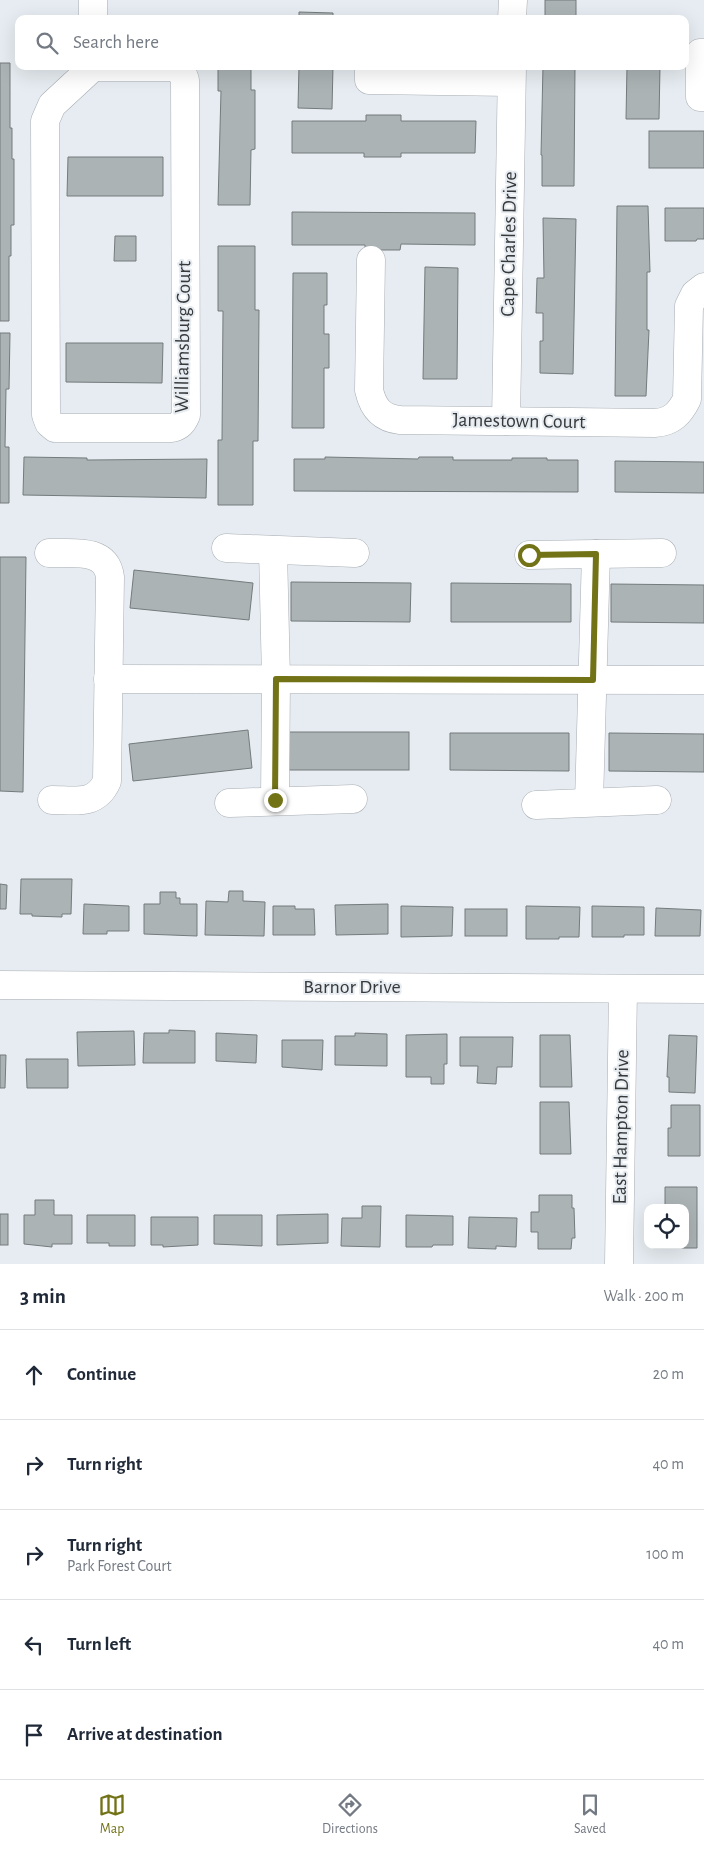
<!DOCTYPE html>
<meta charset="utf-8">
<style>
:root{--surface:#fff;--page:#f2f2f3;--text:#1f2937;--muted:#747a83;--line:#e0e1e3;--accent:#727217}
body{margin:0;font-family:"Alegreya Sans",sans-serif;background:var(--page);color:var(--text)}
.controls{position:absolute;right:15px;bottom:15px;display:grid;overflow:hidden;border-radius:10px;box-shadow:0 5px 20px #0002}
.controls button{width:45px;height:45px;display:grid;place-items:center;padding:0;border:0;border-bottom:1px solid var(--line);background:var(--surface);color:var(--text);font:25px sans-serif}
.stop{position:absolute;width:15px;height:15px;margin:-11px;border:4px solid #727217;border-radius:50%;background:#fff}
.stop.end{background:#727217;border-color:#fff;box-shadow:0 1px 5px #0008}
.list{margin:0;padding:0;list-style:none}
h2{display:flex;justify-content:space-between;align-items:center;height:65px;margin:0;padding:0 20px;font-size:21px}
h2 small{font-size:16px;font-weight:400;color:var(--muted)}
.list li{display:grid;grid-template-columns:32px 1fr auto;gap:15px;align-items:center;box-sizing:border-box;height:90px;padding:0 20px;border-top:1px solid var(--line)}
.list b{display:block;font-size:19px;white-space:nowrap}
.list p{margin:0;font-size:16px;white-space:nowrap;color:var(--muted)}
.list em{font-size:16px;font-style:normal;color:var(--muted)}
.icon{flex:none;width:28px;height:28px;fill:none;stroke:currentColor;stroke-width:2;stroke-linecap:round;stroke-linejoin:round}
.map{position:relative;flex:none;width:704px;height:1264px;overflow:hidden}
.search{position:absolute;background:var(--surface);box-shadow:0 5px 20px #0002;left:15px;right:15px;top:15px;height:55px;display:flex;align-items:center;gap:12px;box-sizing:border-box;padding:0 18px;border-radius:10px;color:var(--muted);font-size:19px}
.sheet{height:515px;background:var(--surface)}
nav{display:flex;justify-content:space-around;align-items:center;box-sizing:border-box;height:70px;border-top:1px solid var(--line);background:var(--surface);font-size:14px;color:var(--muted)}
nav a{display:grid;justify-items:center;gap:2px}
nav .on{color:var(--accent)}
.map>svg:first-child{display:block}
</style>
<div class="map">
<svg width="704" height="1264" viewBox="0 0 704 1264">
<rect width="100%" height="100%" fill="#e6ecf1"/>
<g fill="#abb3b5" stroke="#747b7d">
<rect x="545" y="0" width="31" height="19"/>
<path d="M299 12 333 13V19H299Z"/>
<path d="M0 63H10V128H12V159H14V225H11V256H9V321H0Z"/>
<path d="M218 66H251V90H255V149L251 150 250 205H218L221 91H218Z"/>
<path d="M299 66H333L332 109 298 108Z"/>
<path d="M543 66H575L574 186H542V155H541Z"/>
<path d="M627 66H660L659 119H626Z"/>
<path d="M366 115H401V121H476L475 153H401V157H364V153H292V121H366Z"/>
<rect x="649" y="131" width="55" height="37"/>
<path d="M68 157H163V196H67Z"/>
<path d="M617 206H648L650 272H647V330H649L646 396H615Z"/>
<path d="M665 208H704V239H697L696 241H665Z"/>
<path d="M292 212 475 213V245L401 244 400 250H365V245H292Z"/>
<path d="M543 218 576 219 573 374 540 373V341H543V313H536L537 278H544Z"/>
<path d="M115 236H136V261H114Z"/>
<path d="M218 246H255V310H259L258 441H253V505H218V440H222L223 311H218Z"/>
<path d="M425 267 458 268 457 379H423Z"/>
<path d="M293 273H327V305H324V334H329V368H324V428H292Z"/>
<path d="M0 333H10L9 389H6L5 447H9V503H0Z"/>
<path d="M66 343H163L162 383 66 382Z"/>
<path d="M24 457 87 458V460L207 459 206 498 23 495Z"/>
<path d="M325 457 418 459 419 457H453V460H512V458H547V460H578V492L294 491V459H325Z"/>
<path d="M615 461 704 462V493L615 492Z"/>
<path d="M0 557H26L23 792 0 791Z"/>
<path d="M134 570 253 583 249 620 130 608Z"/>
<path d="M291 582 411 583 410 622 291 621Z"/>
<path d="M451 583 571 584V622H451Z"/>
<path d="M611 584 704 585V623L611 622Z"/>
<path d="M248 730 252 768 133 781 129 744Z"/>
<rect x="289" y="732" width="120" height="38"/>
<path d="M450 733H569V771L450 770Z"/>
<path d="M609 733 704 734V772L609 771Z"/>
<path d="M21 879H72L71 914H62V917L32 916V914H20Z"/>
<path d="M0 884 7 885 6 909H0Z"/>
<path d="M229 891H243V901L265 902 264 936 205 935 206 901 228 902Z"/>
<path d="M160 892H176V898H180V904H197V936L144 934V904H160Z"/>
<path d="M84 904 129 906V931H107V934H83Z"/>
<path d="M388 904V934L336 935 335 905Z"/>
<path d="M273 906H295V909H314L315 935H273Z"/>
<path d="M401 906 453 907 452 936 401 937Z"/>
<path d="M526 906 580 907 579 937H559V939H526Z"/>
<path d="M592 906 644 907V935H624V937H592Z"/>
<path d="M656 908 701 910 700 936H655Z"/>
<rect x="465" y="909" width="42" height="27"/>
<path d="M169 1030 195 1031V1063H143L144 1033H169Z"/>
<path d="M134 1031 135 1065 78 1066 77 1032Z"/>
<path d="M216 1033 257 1035 256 1063 216 1061Z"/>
<path d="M355 1033 387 1034V1066L335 1065V1036H355Z"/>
<path d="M447 1034V1064H444V1084H431V1077H406V1035Z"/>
<path d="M540 1035H570L572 1087H540Z"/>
<path d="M669 1035 697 1036 695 1093 669 1092V1077H667Z"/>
<path d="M460 1037H513L512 1067H497L496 1084 477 1083 478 1066H460Z"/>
<path d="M282 1040H323L322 1070 282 1067Z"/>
<path d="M0 1055H6L5 1088H0Z"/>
<path d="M26 1059H68V1088H27Z"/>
<path d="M540 1102H569L571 1154H540Z"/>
<path d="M671 1105H700V1156H668V1128H671Z"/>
<path d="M665 1187H697V1248H667V1245H685V1208H665Z"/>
<path d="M539 1195H572V1208H574L575 1238H572L571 1249H538V1232H531V1212H539Z"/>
<path d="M35 1200H54V1215H72V1244H52V1247L24 1244V1215H35Z"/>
<path d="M362 1206H381L380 1247 341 1246 342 1218H362Z"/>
<rect x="0" y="1214" width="8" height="31"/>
<path d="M328 1214V1243L277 1245V1215Z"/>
<path d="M87 1215H135V1246H109V1243H87Z"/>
<path d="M214 1215H262V1246L214 1244Z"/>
<path d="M406 1215 453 1216V1245H433L432 1247H406Z"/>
<path d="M151 1217H198V1245L163 1247V1245H151Z"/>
<path d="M469 1217 517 1218 516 1247 496 1246V1249L468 1248Z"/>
</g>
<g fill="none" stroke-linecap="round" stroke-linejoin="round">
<defs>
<g id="minor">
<path d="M93 19V0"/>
<path d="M512 19 513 0"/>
<path d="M704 53H700V97H704"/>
<path d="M369 66V80L511 82"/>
<path d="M93 67H173L182 72 185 80 186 415C183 422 180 426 172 428H55L49 423 46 415 45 121 52 105Z"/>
<path d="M371 260 369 390C373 408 381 418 400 420L655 423C672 422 680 413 687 399L689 306 695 294 704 287"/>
<path d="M506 421 512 66"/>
<path d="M226 548 355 553"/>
<path d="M273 550 276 679 275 800"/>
<path d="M49 553C72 554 106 547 110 577L107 781C96 806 75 800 52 800"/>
<path d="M529 555 662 553"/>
<path d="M108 679 704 680"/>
<path d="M589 802 596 554"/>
<path d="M229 803 353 799"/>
<path d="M536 805 657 800"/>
<path d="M0 985 704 989"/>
<path d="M619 1264 623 989"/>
</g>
</defs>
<use href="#minor" stroke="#a8aeb3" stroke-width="29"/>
<use href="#minor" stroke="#fff" stroke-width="28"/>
</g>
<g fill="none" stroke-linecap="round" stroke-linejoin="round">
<path stroke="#727217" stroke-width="6" d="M275 800 276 679 593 680 596 554 529 555"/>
</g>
<g text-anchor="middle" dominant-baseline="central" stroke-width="4" stroke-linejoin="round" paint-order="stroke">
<g font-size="20" fill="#37393b" stroke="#e6ecf1">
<text transform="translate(509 244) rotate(-89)">Cape Charles Drive</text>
<text transform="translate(183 337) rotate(-89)">Williamsburg Court</text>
<text transform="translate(519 421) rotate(1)">Jamestown Court</text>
<text x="352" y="987">Barnor Drive</text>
<text transform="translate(621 1127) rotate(-89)">East Hampton Drive</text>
</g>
</g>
</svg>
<div class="controls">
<button><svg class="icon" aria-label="locate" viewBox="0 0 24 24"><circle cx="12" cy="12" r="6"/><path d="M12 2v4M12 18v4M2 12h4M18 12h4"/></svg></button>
</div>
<div class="stop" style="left:529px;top:555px"></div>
<div class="stop end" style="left:275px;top:800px"></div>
<div class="search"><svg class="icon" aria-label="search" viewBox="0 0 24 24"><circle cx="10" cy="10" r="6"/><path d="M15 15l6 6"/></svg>Search here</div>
</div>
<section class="sheet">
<h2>3 min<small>Walk · 200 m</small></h2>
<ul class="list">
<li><svg class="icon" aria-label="ahead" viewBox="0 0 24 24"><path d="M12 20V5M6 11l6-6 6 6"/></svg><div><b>Continue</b></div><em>20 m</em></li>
<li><svg class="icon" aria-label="right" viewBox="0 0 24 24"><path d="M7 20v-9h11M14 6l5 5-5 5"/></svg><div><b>Turn right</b></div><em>40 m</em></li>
<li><svg class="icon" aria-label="right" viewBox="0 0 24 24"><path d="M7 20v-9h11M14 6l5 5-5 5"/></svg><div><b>Turn right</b><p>Park Forest Court</p></div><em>100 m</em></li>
<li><svg class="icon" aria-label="left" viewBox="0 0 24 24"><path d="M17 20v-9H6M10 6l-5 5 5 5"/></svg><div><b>Turn left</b></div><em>40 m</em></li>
<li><svg class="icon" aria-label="arrive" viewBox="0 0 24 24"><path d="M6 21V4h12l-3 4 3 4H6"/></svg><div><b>Arrive at destination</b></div></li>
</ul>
</section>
<nav>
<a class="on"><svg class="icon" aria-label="map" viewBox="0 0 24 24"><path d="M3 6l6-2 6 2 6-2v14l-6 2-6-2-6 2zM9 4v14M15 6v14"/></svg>Map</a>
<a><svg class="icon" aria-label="directions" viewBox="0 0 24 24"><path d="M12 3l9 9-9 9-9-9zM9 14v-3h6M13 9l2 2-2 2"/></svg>Directions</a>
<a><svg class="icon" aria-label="saved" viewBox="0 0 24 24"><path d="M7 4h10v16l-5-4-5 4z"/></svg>Saved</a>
</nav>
